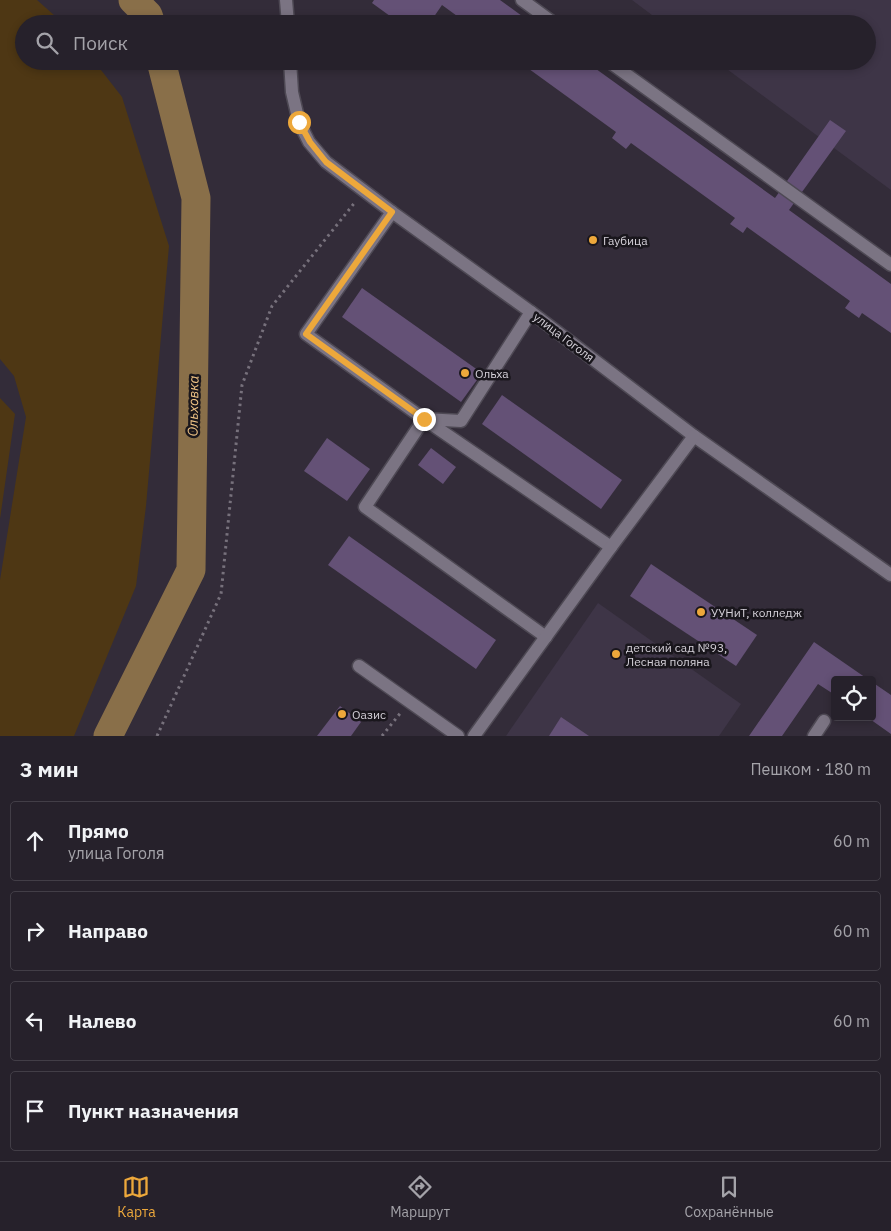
<!DOCTYPE html>
<html lang="ru">
<meta charset="utf-8">
<style>
:root{--surface:#26212b;--page:#2e2933;--text:#f1f3f6;--muted:#a4a3a9;--line:#423e47;--accent:#eda83b}
body{margin:0;font-family:"IBM Plex Sans",sans-serif;background:var(--page);color:var(--text)}
.controls{position:absolute;right:15px;bottom:15px;display:grid;overflow:hidden;border-radius:5px;box-shadow:0 2px 8px #0003}
.controls button{width:45px;height:45px;display:grid;place-items:center;padding:0;border:0;border-bottom:1px solid var(--line);background:var(--surface);color:var(--text);font:25px sans-serif}
.stop{position:absolute;width:15px;height:15px;margin:-11px;border:4px solid #eda83b;border-radius:50%;background:#fff}
.stop.end{background:#eda83b;border-color:#fff;box-shadow:0 1px 5px #0008}
.list{margin:0;padding:0;list-style:none}
h2{display:flex;justify-content:space-between;align-items:center;height:65px;margin:0;padding:0 20px;font-size:21px}
h2 small{font-size:16px;font-weight:400;color:var(--muted)}
.list li{display:grid;grid-template-columns:32px 1fr auto;gap:15px;align-items:center;box-sizing:border-box;height:80px;margin:0 10px 10px;padding:0 10px;border:1px solid var(--line);border-radius:5px}
.list b{display:block;font-size:19px;white-space:nowrap}
.list p{margin:0;font-size:16px;white-space:nowrap;color:var(--muted)}
.list em{font-size:16px;font-style:normal;color:var(--muted)}
.icon{flex:none;width:28px;height:28px;fill:none;stroke:currentColor;stroke-width:2;stroke-linecap:round;stroke-linejoin:round}
.map{position:relative;flex:none;width:891px;height:736px;overflow:hidden}
.search{position:absolute;background:var(--surface);box-shadow:0 2px 8px #0003;left:15px;right:15px;top:15px;height:55px;display:flex;align-items:center;gap:12px;box-sizing:border-box;padding:0 18px;border-radius:28px;color:var(--muted);font-size:19px}
.sheet{height:425px;background:var(--surface)}
nav{display:flex;justify-content:space-around;align-items:center;box-sizing:border-box;height:70px;border-top:1px solid var(--line);background:var(--surface);font-size:14px;color:var(--muted)}
nav a{display:grid;justify-items:center;gap:2px}
nav .on{color:var(--accent)}
.map>svg:first-child{display:block}
</style>
<div class="map">
<svg width="891" height="736" viewBox="0 0 891 736">
<rect width="100%" height="100%" fill="#332c39"/>
<g fill="#3e3547">
<path d="M632 0H891V190L716 61H867V24H664Z"/>
<path d="M598 603 741 704 719 736H506Z"/>
</g>
<g fill="#4e3714">
<path d="M0 0H37L64 24H24V61H94L122 97 169 246 146 506 136 586 74 736H0V580L26 417 14 376 0 359Z"/>
<path d="M0 398 15 414 0 519Z"/>
</g>
<g fill="none" stroke-linecap="round" stroke-linejoin="round">
<g stroke="#896f49" stroke-width="29">
<path d="M133 0 148 15 151 24"/>
<path d="M108 736 191 570 196 198 161 61"/>
</g>
</g>
<g fill="#645176">
<path d="M374 0H500L533 24H468L442 5 429 24H401L372 3Z"/>
<path d="M518 61H585L775 198 830 120 846 131 789 210 891 284V333L862 313 859 318 845 308 850 301 747 227 743 233 730 224 735 218 631 143 626 149 612 138 616 132Z"/>
<path d="M362 288 482 373 461 402 342 317Z"/>
<path d="M502 395 622 480 601 509 482 424Z"/>
<path d="M327 438 370 469 347 501 304 471Z"/>
<path d="M431 448 456 467 443 484 418 465Z"/>
<path d="M349 536 496 640 476 669 328 565Z"/>
<path d="M651 564 757 635 736 666 630 596Z"/>
<path d="M814 642 869 680H835V695L818 684 782 736H749Z"/>
<path d="M872 682 891 695V734L867 717H872Z"/>
<path d="M340 706 361 722 351 736H317Z"/>
<path d="M561 717 589 736H549Z"/>
</g>
<g fill="none" stroke-linecap="round" stroke-linejoin="round">
<defs>
<g id="minor">
<path d="M286 0 288 24"/>
<path d="M522 0 555 24"/>
<path d="M290 61 292 92 299 122 309 142 326 162 392 212 531 312 694 436 891 575"/>
<path d="M608 61 891 265"/>
<path d="M392 212 306 334 424 419 611 547"/>
<path d="M531 312 461 421 424 419 365 507 546 637"/>
<path d="M359 666 458 736"/>
<path d="M474 736 611 547 694 436"/>
<path d="M814 736 824 721"/>
</g>
</defs>
<use href="#minor" stroke="#4e4954" stroke-width="15"/>
<g stroke="#77717c" stroke-width="3" stroke-dasharray="2.5 4" stroke-linecap="butt">
<path d="M157 736 221 594 242 385 272 306 356 201"/>
<path d="M382 736 402 711"/>
</g>
<use href="#minor" stroke="#7b7483" stroke-width="12"/>
</g>
<g fill="none" stroke-linecap="round" stroke-linejoin="round">
<path stroke="#eda83b" stroke-width="6" d="M299 122 310 142 326 162 392 212 306 334 424 419"/>
</g>
<g fill="#eda83b" stroke="#19161c" stroke-width="2">
<circle cx="593" cy="240" r="5"/>
<circle cx="465" cy="373" r="5"/>
<circle cx="701" cy="612" r="5"/>
<circle cx="616" cy="654" r="5"/>
<circle cx="342" cy="714" r="5"/>
</g>
<g text-anchor="middle" dominant-baseline="central" stroke-width="5" stroke-linejoin="round" paint-order="stroke">
<g font-size="12" fill="#d5d1d9" stroke="#19161c" text-anchor="start">
<text x="603" y="240">Гаубица</text>
<text x="475" y="373">Ольха</text>
<text x="711" y="612">УУНиТ, колледж</text>
<text x="626" y="647">детский сад №93,<tspan x="626" dy="14">Лесная поляна</tspan></text>
<text x="352" y="714">Оазис</text>
</g>
<g font-size="12" fill="#d5d1d9" stroke="#19161c">
<text transform="translate(564 337) rotate(37)">улица Гоголя</text>
</g>
<g font-size="14" font-style="italic" fill="#eec285" stroke="#19161c">
<text transform="translate(193 406) rotate(-89)">Ольховка</text>
</g>
</g>
</svg>
<div class="controls">
<button><svg class="icon" aria-label="locate" viewBox="0 0 24 24"><circle cx="12" cy="12" r="6"/><path d="M12 2v4M12 18v4M2 12h4M18 12h4"/></svg></button>
</div>
<div class="stop" style="left:299px;top:122px"></div>
<div class="stop end" style="left:424px;top:419px"></div>
<div class="search"><svg class="icon" aria-label="search" viewBox="0 0 24 24"><circle cx="10" cy="10" r="6"/><path d="M15 15l6 6"/></svg>Поиск</div>
</div>
<section class="sheet">
<h2>3 мин<small>Пешком · 180 m</small></h2>
<ul class="list">
<li><svg class="icon" aria-label="ahead" viewBox="0 0 24 24"><path d="M12 20V5M6 11l6-6 6 6"/></svg><div><b>Прямо</b><p>улица Гоголя</p></div><em>60 m</em></li>
<li><svg class="icon" aria-label="right" viewBox="0 0 24 24"><path d="M7 20v-9h11M14 6l5 5-5 5"/></svg><div><b>Направо</b></div><em>60 m</em></li>
<li><svg class="icon" aria-label="left" viewBox="0 0 24 24"><path d="M17 20v-9H6M10 6l-5 5 5 5"/></svg><div><b>Налево</b></div><em>60 m</em></li>
<li><svg class="icon" aria-label="arrive" viewBox="0 0 24 24"><path d="M6 21V4h12l-3 4 3 4H6"/></svg><div><b>Пункт назначения</b></div></li>
</ul>
</section>
<nav>
<a class="on"><svg class="icon" aria-label="map" viewBox="0 0 24 24"><path d="M3 6l6-2 6 2 6-2v14l-6 2-6-2-6 2zM9 4v14M15 6v14"/></svg>Карта</a>
<a><svg class="icon" aria-label="directions" viewBox="0 0 24 24"><path d="M12 3l9 9-9 9-9-9zM9 14v-3h6M13 9l2 2-2 2"/></svg>Маршрут</a>
<a><svg class="icon" aria-label="saved" viewBox="0 0 24 24"><path d="M7 4h10v16l-5-4-5 4z"/></svg>Сохранённые</a>
</nav>
